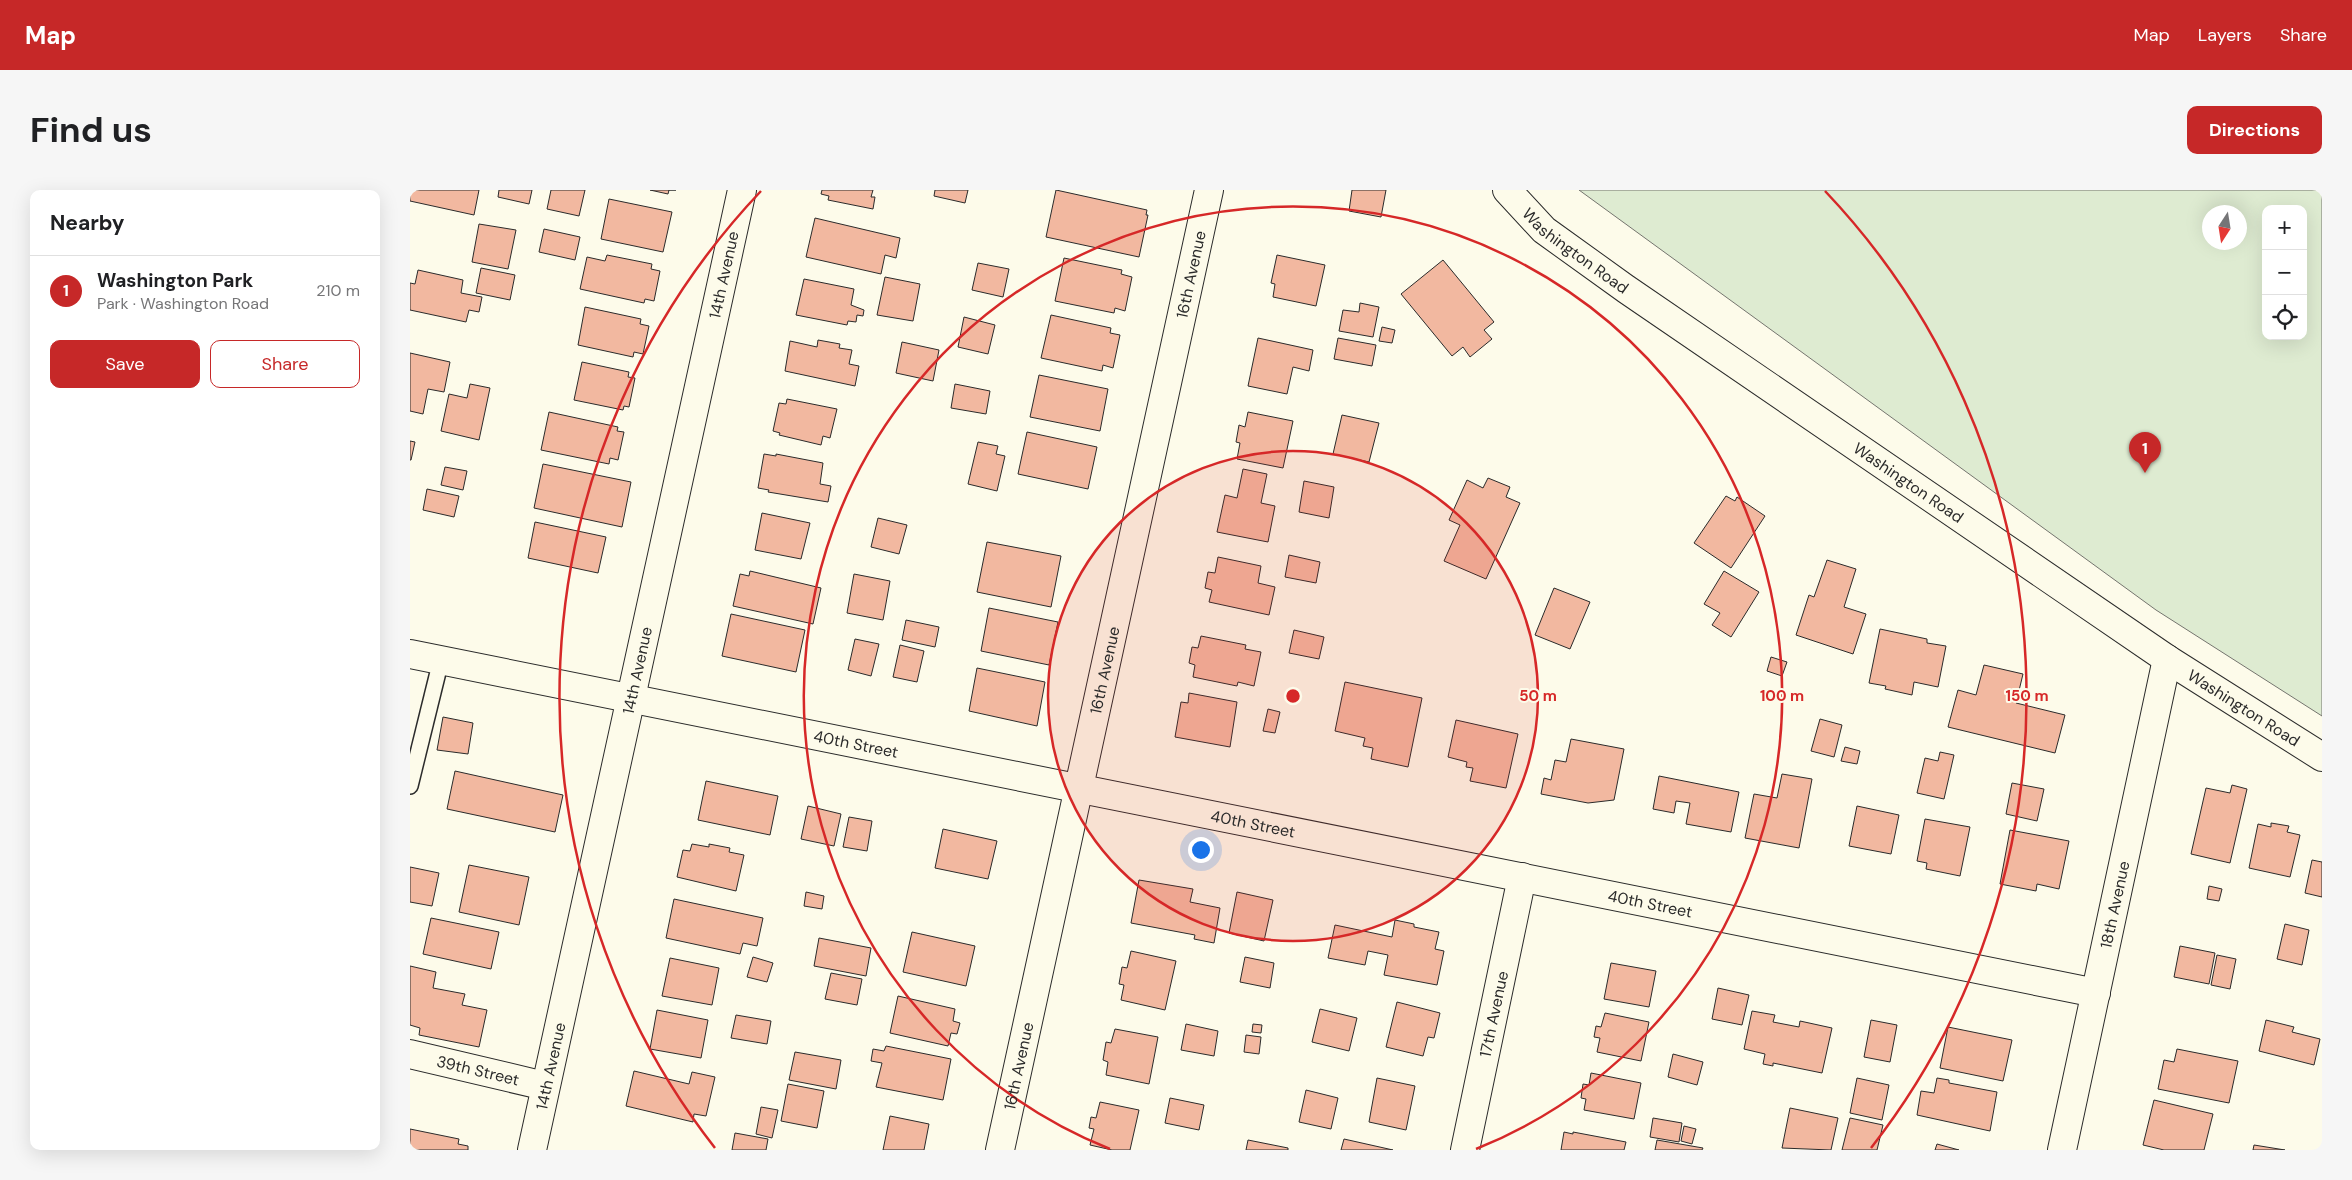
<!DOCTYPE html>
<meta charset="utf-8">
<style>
:root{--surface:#fff;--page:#f6f6f6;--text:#202124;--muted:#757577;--line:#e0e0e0;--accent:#c62828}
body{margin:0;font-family:"DM Sans",sans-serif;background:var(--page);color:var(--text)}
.controls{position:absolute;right:15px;top:15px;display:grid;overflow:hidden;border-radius:10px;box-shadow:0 5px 20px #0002}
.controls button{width:45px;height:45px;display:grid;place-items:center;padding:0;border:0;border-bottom:1px solid var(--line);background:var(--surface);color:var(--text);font:25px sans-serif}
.compass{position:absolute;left:1792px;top:15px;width:45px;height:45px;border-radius:50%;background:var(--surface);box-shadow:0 5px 20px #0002;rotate:192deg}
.you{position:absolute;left:790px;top:659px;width:18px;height:18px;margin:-12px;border:4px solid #fff;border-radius:50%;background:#1a73e8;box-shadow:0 0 0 8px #1a73e833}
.badge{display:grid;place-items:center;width:32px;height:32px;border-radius:50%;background:var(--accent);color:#fff;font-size:16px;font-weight:700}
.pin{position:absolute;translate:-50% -41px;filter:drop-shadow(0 1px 2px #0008)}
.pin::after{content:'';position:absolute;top:26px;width:18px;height:15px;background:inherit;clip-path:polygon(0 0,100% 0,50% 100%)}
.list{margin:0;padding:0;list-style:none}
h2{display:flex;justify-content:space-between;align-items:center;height:65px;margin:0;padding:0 20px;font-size:21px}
h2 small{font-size:16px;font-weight:400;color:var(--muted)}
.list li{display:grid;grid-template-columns:32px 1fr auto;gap:15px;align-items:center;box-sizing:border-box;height:70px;padding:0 20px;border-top:1px solid var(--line)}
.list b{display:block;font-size:19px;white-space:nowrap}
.list p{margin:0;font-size:16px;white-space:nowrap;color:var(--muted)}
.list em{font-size:16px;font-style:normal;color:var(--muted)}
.actions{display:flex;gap:10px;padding:15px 20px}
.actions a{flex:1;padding:11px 0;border:1px solid var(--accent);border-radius:10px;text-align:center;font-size:18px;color:var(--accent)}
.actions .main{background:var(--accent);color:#fff}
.icon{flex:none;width:28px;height:28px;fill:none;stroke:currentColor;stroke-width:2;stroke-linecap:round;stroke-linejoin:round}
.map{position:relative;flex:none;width:1912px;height:960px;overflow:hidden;border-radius:10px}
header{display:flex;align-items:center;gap:30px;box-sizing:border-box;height:70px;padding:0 25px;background:var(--accent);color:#fff}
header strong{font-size:24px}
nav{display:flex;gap:28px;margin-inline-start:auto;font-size:18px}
.intro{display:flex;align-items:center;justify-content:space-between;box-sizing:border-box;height:120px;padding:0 30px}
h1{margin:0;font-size:35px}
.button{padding:12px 22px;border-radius:10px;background:var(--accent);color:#fff;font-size:18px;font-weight:700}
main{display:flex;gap:30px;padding:0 30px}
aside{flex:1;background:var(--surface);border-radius:10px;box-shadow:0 5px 20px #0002}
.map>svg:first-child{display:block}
</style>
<header>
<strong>Map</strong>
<nav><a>Map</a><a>Layers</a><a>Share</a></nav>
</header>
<div class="intro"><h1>Find us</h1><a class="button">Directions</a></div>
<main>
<aside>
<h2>Nearby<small></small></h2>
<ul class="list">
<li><span class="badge">1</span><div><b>Washington Park</b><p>Park · Washington Road</p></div><em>210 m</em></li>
</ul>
<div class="actions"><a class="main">Save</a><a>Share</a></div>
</aside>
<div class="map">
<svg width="1912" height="960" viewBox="0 0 1912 960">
<rect width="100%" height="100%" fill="#fdfbea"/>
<path fill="#deebd1" stroke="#74746e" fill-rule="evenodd" d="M1169 0H1912V526L1746 420ZM1856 19H1893V146H1856ZM1800 22H1830V52H1800Z"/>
<g fill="#f2b8a0" stroke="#2b2b2b">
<path d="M0 0H69L64 25 0 11Z"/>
<path d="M89 0H122L119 14 88 7Z"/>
<path d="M141 0H175L169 26 137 19Z"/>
<path d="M240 0H266H259L258 4Z"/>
<path d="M412 0H463L461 7H465L463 19 418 10 419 6 411 4Z"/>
<path d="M525 0H558L555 13 524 6Z"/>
<path d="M646 0 737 20 736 25H738L729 67 636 47Z"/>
<path d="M942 0H976L971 27 939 21Z"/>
<path d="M199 9 262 22 253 62 191 49Z"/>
<path d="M405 28 490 48 486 68 475 65 471 84 396 67Z"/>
<path d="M69 34 106 40 98 79 62 72Z"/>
<path d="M134 39 170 47 165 70 129 62Z"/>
<path d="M197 65 242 74 241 79 250 81 244 111 235 109 234 113 170 99 177 67 195 71Z"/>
<path d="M867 65 915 75 906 116 863 107 865 94 861 93Z"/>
<path d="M654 68 712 80 711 84 722 87 715 121 705 118 704 123 645 111Z"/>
<path d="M1033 70 1084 132 1074 140 1082 149 1060 167 1053 157 1042 166 991 104Z"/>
<path d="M568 73 599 79 593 107 562 100Z"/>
<path d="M71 78 105 85 100 110 66 103Z"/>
<path d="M8 80 53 90 51 103 72 107 69 122 59 120 56 132 0 120V93L5 94Z"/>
<path d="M475 87 510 94 503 131 467 125Z"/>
<path d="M394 89 444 99 441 115 454 120 453 126 447 125 446 132 438 131 437 135 386 125Z"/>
<path d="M950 113 969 117 963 147 929 141 933 120 949 122Z"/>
<path d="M175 117 231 129 230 134 239 136 233 164 224 162 223 167 168 155Z"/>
<path d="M641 125 701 138 700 143 710 145 703 178 693 175 692 181 631 168Z"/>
<path d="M554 127 585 135 578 164 548 157Z"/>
<path d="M972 137 985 140 982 153 969 151Z"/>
<path d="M848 148 903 160 899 181 883 177 877 204 838 196Z"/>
<path d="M928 148 966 155 962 176 924 169Z"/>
<path d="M408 150 430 154 429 158 442 160 439 174 449 176 445 196 375 181 380 151 407 157Z"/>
<path d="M492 152 529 160 523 191 486 183Z"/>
<path d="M0 163 40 172 34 202 18 199 13 224 0 221Z"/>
<path d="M172 172 219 182 218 187 225 188 219 217 214 216 213 220 164 210Z"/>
<path d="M629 185 698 199 690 241 620 227Z"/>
<path d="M60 194 80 198 69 250 31 241 39 204 57 208Z"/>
<path d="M545 194 580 201 576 224 541 218Z"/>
<path d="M377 209 427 219 420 248 413 246 411 255 369 245 370 243 363 241 369 213 376 214Z"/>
<path d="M139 222 208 237 207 241 214 242 208 270 200 268 199 274 131 260Z"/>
<path d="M838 222 883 231 873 278 827 269 830 253 826 252 829 235 835 237Z"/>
<path d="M932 225 969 233 959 272 923 264Z"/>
<path d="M617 242 687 257 678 299 608 284Z"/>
<path d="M0 251 5 252 1 270H0Z"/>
<path d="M568 252 588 256 586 264 595 266 587 301 558 294Z"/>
<path d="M354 264 366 266V264L413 273 410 294 421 296 418 312 358 302 359 300 348 298Z"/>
<path d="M133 274 221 292 212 337 124 318Z"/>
<path d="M35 277 57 281 53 300 31 295Z"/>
<path d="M833 279 857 284 851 313 865 316 858 352 807 342 815 305 827 308Z"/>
<path d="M1078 288 1100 297 1096 307 1110 313 1076 389 1034 371 1050 335 1039 330 1057 290 1073 298Z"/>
<path d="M894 291 924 297 919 328 889 322Z"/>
<path d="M17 299 49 306 44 327 13 320Z"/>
<path d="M1316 306 1325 311 1327 307 1355 326 1321 378 1284 353Z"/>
<path d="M352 323 400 333 391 369 345 360Z"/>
<path d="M468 328 497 335 489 364 461 357Z"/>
<path d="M125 332 196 347 188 383 118 368Z"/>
<path d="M577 352 651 366 641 417 567 402Z"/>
<path d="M879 365 910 372 906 393 875 387Z"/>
<path d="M808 367 851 376 848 393 865 397 859 425 799 412 802 400 795 398 798 382 805 383Z"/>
<path d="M1417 370 1446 379 1434 417 1456 424 1443 464 1386 445 1399 405 1404 407Z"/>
<path d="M340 381 411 398 403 434 323 416 330 384 339 386Z"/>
<path d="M1314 381 1349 402 1321 447 1302 435 1310 423 1294 414Z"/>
<path d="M444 384 480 391 473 430 437 423Z"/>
<path d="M1144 398 1180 412 1160 459 1125 445Z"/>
<path d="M579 418 648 432 639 475 571 461Z"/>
<path d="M321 424 395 440 386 482 312 466Z"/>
<path d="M496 430 529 437 525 457 492 450Z"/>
<path d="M1470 439 1517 449V453L1536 456 1528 497 1504 492 1502 505 1475 499 1476 496 1459 493Z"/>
<path d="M884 440 914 447 909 469 879 463Z"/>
<path d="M791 446 836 455 835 459 851 462 844 496 828 492 827 496 783 487 785 475 779 473 782 457 788 458Z"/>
<path d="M445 449 469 454 461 486 438 480Z"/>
<path d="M490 455 514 461 507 492 483 487Z"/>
<path d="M1361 467 1377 472 1372 486 1357 481Z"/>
<path d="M1574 475 1613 484 1606 513 1655 525 1645 563 1538 537 1548 500 1566 505Z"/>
<path d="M567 478 635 492 627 536 559 521Z"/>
<path d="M935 492 1012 508 998 577 961 569 963 558 953 556 955 548 925 541Z"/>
<path d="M779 503 827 512 820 557 765 547 771 512 778 513Z"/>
<path d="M858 519 870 522 865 543 853 541Z"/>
<path d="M33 527 63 533 58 564 27 560Z"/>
<path d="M1410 529 1432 535 1424 567 1401 561Z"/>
<path d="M1046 530 1108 544 1096 598 1060 591 1063 578 1056 577 1057 572 1038 567Z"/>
<path d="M1161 549 1214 559 1204 610 1178 613 1131 604 1134 588 1141 590 1145 570 1156 572Z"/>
<path d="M1435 557 1450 561 1447 574 1431 571Z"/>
<path d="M1530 562 1544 565 1534 609 1507 603 1515 568 1528 571Z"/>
<path d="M45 581 153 605 145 642 37 619Z"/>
<path d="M1372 584 1402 589 1389 658 1335 648 1344 604 1367 608Z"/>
<path d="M1249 586 1329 602 1321 642 1276 634 1280 613 1266 611 1264 623 1243 619Z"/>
<path d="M296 591 368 606 360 645 288 630Z"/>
<path d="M1602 593 1634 599 1627 631 1596 624Z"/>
<path d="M1822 595 1837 599 1820 673 1781 664 1796 598 1820 603Z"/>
<path d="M398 616 431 624 424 656 391 649Z"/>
<path d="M1447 616 1489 625 1481 664 1439 656Z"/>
<path d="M439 627 462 631 457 661 433 657Z"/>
<path d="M1515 629 1560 637 1550 686 1516 679 1517 673 1507 671Z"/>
<path d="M1861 633 1879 636 1877 642 1890 645 1880 687 1839 678 1848 634 1861 637Z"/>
<path d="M533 639 587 651 578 689 525 678Z"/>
<path d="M1600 640 1659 651 1649 699 1627 694 1626 701 1590 694Z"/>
<path d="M282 654 299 657V654L320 658 319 662 334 665 326 701 267 687 273 660 280 661Z"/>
<path d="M1902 670 1912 672V707L1895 703Z"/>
<path d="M59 675 119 687 109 735 49 722Z"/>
<path d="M0 677 29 683 22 716 0 712Z"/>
<path d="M729 690 783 699 780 712 810 718 804 753 784 749 785 745 721 733Z"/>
<path d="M1799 696 1812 699 1809 711 1797 709Z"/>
<path d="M396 702 414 706 412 719 394 716Z"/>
<path d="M827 702 863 710 854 751 819 743Z"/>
<path d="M264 709 353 728 347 756 333 753 330 764 256 748Z"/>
<path d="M21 728 89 742 81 779 13 764Z"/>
<path d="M985 730 1004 734V737L1029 742 1025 759 1034 761 1027 795 974 785 978 765 958 761 955 775 918 768 925 735 982 747Z"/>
<path d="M1875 734 1899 740 1892 775 1867 769Z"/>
<path d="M502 742 565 756 556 796 493 782Z"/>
<path d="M409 748 461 758 456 786 404 776Z"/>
<path d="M1770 756 1805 763 1799 794 1764 787Z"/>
<path d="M721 761 766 771 755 820 711 810 714 795 709 794 712 777 717 778Z"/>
<path d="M1807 765 1826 769 1820 799 1801 795Z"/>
<path d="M343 767 363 773 357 792 337 787Z"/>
<path d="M835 767 864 773 860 798 830 792Z"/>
<path d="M260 768 309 778 302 815 252 806Z"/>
<path d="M1201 773 1246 781 1239 817 1194 809Z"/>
<path d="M0 776 26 782 23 798 55 804 52 815 77 820 69 857 9 845 10 838 0 835Z"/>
<path d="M421 783 452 789 447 815 415 809Z"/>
<path d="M1308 798 1339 805 1332 835 1302 829Z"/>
<path d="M488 806 545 819 543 831 550 833 547 844 541 843 538 856 480 843Z"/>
<path d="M987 812 1030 823 1024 848 1018 847 1013 866 976 857Z"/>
<path d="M910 819 947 828 939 861 902 852Z"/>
<path d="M247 820 298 830 291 868 240 859Z"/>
<path d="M1342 821 1365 825 1363 832 1389 837 1390 831 1422 838 1412 883 1363 873V876L1353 874 1355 864 1334 859Z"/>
<path d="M1195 823 1239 832 1231 871 1187 862 1190 848 1184 847 1186 836 1191 837Z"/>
<path d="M326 825 361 831 357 854 321 848Z"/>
<path d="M1461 830 1487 835 1480 872 1454 867Z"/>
<path d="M1856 830 1884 837 1882 842 1910 849 1904 875 1849 861Z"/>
<path d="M776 834 808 841 804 866 771 860Z"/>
<path d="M843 834 852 835 851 843 842 842Z"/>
<path d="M1538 837 1602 850 1593 891 1530 878Z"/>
<path d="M705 839 748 847 739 894 696 885 698 872 693 870 696 852 701 853Z"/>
<path d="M836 845 851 847 849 864 834 862Z"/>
<path d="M476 856 541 869 533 910 466 897 472 873 461 871 463 859 474 861Z"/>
<path d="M1767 859 1828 871 1819 913 1748 899 1754 870 1764 872Z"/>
<path d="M385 862 431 870 426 899 379 890Z"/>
<path d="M1263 864 1293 872 1287 895 1258 887Z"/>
<path d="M224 881 279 894 282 882 305 887 296 926 284 924 283 932 216 916Z"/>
<path d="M1181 883 1231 893 1224 929 1174 920 1176 909 1171 908 1173 894 1179 895Z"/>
<path d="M967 888 1005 896 996 940 959 932Z"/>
<path d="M1447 888 1479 895 1472 930 1440 923Z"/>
<path d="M1527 888 1539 890V893L1587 902 1580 941 1507 925 1511 901 1524 903Z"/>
<path d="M378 894 414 901 407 938 371 931Z"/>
<path d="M896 900 928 908 921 939 889 932Z"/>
<path d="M760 908 794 915 789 940 755 933Z"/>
<path d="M1744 910 1803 924 1794 960H1754L1733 955Z"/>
<path d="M690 912 729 920 720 960H702L680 955 684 939 679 938 681 927 686 928Z"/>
<path d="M351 917 368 920 362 948 346 944Z"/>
<path d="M1380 918 1428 928 1421 960 1372 958Z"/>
<path d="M480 926 519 934 514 960H473Z"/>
<path d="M1243 928 1272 933 1269 952 1240 947Z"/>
<path d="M1440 928 1473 935 1467 960H1432Z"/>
<path d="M1274 936 1286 939 1282 954 1271 951Z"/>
<path d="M0 939 49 949 48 954 58 956V960H0Z"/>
<path d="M1154 942 1163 944V942L1216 952 1214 960H1151Z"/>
<path d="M325 943 358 949 356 960H322Z"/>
<path d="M934 949 983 960H931Z"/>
<path d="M838 950 878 958V960H836Z"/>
<path d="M1247 950 1293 958 1292 960H1245Z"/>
<path d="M1527 954 1549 960H1525Z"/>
<path d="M1844 955 1875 960H1843Z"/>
</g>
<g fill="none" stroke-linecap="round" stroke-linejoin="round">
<defs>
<path id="lane" d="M0 596 31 470"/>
<g id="street">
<path id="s1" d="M0 464 1686 803"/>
<path id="s2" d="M0 864 135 896"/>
<path id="s3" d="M122 960 332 0"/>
<path id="s4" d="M590 960 799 0"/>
<path id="s5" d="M1055 960 1112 687"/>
<path id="s6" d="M1652 960 1757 469"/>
</g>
<g id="primary">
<path id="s7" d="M1097 0 1134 40 1216 99 1757 469 1912 567"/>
</g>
</defs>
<use href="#lane" stroke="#2b2b2b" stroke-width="18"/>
<use href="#street" stroke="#2b2b2b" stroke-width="30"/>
<use href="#primary" stroke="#2b2b2b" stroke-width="30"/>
<use href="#lane" stroke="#fdfbea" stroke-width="15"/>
<use href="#street" stroke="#fdfbea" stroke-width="28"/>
<use href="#primary" stroke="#fdfbea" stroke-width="28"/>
</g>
<circle cx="883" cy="506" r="245" fill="#d62828" fill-opacity=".12"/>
<g fill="none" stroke="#d62828" stroke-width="2.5">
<circle cx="883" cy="506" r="245"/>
<path d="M700 959A489 489 0 1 1 1066 959"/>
<path d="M305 958A734 734 0 0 1 351 1M1415 1A734 734 0 0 1 1461 958"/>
</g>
<g text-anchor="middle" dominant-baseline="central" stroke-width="4" stroke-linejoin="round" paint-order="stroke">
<g font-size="16" fill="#2b2b2b" stroke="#fdfbea">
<text stroke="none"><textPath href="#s7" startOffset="92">Washington Road</textPath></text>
<text stroke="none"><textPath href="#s3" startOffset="896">14th Avenue</textPath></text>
<text stroke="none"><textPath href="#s4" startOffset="896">16th Avenue</textPath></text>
<text stroke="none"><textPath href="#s7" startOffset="498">Washington Road</textPath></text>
<text stroke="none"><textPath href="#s3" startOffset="491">14th Avenue</textPath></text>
<text stroke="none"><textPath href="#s4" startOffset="491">16th Avenue</textPath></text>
<text stroke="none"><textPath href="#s7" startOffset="902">Washington Road</textPath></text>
<text stroke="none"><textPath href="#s1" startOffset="455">40th Street</textPath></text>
<text stroke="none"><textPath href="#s1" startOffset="860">40th Street</textPath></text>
<text stroke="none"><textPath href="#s1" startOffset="1265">40th Street</textPath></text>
<text stroke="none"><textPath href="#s6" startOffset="251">18th Avenue</textPath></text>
<text stroke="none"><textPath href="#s5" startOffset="139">17th Avenue</textPath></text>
<text stroke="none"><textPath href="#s3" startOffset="86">14th Avenue</textPath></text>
<text stroke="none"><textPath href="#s4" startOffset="86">16th Avenue</textPath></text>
<text stroke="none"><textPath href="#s2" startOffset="70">39th Street</textPath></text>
</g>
</g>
<circle cx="883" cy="506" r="8" fill="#d62828" stroke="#fdfbea" stroke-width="2.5"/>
<g font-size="15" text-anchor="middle" font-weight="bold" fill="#d62828" stroke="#fdfbea" stroke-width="4" stroke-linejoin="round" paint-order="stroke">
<text x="1128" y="511">50 m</text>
<text x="1372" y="511">100 m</text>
<text x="1617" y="511">150 m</text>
</g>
</svg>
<div class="controls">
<button>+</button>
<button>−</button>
<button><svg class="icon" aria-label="locate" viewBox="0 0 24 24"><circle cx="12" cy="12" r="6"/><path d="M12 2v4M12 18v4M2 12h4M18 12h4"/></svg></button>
</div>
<svg class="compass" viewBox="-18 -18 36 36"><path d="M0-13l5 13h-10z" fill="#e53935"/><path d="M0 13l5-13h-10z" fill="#757577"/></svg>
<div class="you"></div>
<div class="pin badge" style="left:1735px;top:283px">1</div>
</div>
</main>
